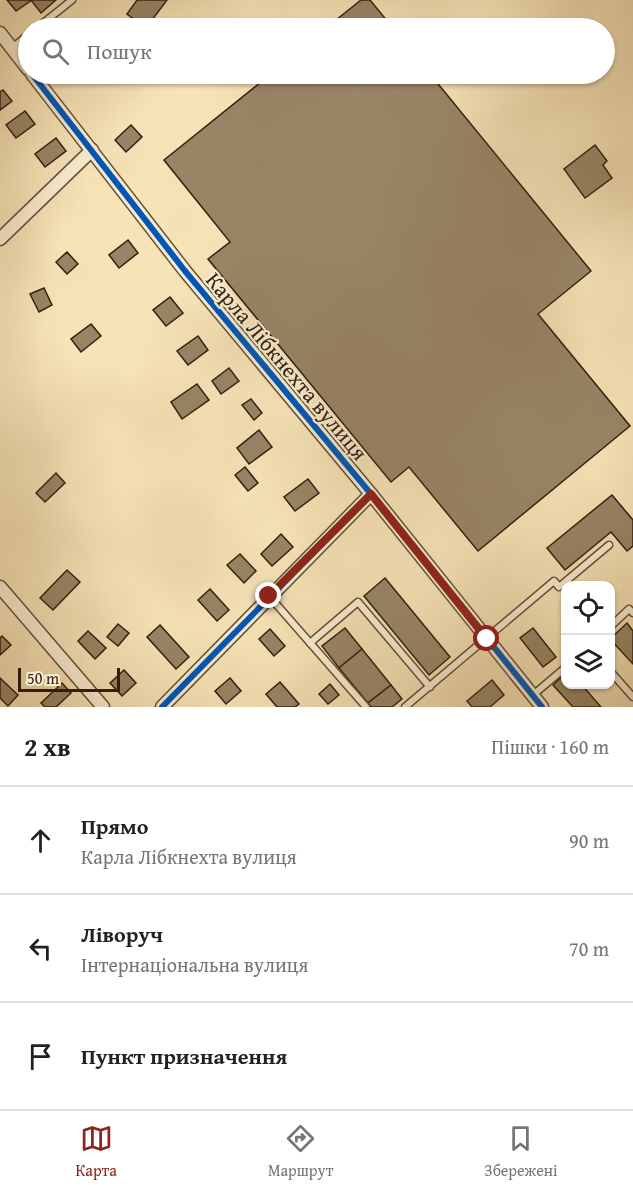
<!DOCTYPE html>
<html lang="uk">
<meta charset="utf-8">
<style>
:root{--surface:#fff;--page:#f2f2f2;--text:#202124;--muted:#757577;--line:#e0e0e0;--accent:#8f2418}
body{margin:0;font-family:"Gentium Book Plus",serif;background:var(--page);color:var(--text)}
.controls{position:absolute;right:18px;bottom:18px;display:grid;overflow:hidden;border-radius:12px;box-shadow:0 2px 4px #0004}
.controls button{width:54px;height:54px;display:grid;place-items:center;padding:0;border:0;border-bottom:2px solid var(--line);background:var(--surface);color:var(--text);font:30px sans-serif}
.scale{position:absolute;left:18px;bottom:15px;width:102px;box-sizing:border-box;padding-left:6px;border:3px solid #321f0f;border-top:0;font-size:16px;line-height:21px;white-space:nowrap;color:#321f0f;-webkit-text-stroke:4px #f9edd0;paint-order:stroke}
.stop{position:absolute;width:18px;height:18px;margin:-14px;border:4px solid #8f2418;border-radius:50%;background:#fff}
.stop.end{background:#8f2418;border-color:#fff;box-shadow:0 2px 6px #0008}
.list{margin:0;padding:0;list-style:none}
h2{display:flex;justify-content:space-between;align-items:center;height:78px;margin:0;padding:0 24px;font-size:26px}
h2 small{font-size:20px;font-weight:400;color:var(--muted)}
.list li{display:grid;grid-template-columns:39px 1fr auto;gap:18px;align-items:center;box-sizing:border-box;height:108px;padding:0 24px;border-top:2px solid var(--line)}
.list b{display:block;font-size:22px;white-space:nowrap}
.list p{margin:0;font-size:20px;white-space:nowrap;color:var(--muted)}
.list em{font-size:20px;font-style:normal;color:var(--muted)}
.icon{flex:none;width:33px;height:33px;fill:none;stroke:currentColor;stroke-width:2;stroke-linecap:round;stroke-linejoin:round}
.map{position:relative;flex:none;width:633px;height:707px;overflow:hidden}
.search{position:absolute;background:var(--surface);box-shadow:0 2px 4px #0004;left:18px;right:18px;top:18px;height:66px;display:flex;align-items:center;gap:15px;box-sizing:border-box;padding:0 21px;border-radius:33px;color:var(--muted);font-size:22px}
.sheet{height:402px;background:var(--surface)}
nav{display:flex;justify-content:space-around;align-items:center;box-sizing:border-box;height:84px;border-top:2px solid var(--line);background:var(--surface);font-size:16px;color:var(--muted)}
nav a{display:grid;justify-items:center;gap:3px}
nav .on{color:var(--accent)}
.map>svg:first-child{display:block}
</style>
<div class="map">
<svg width="633" height="707" viewBox="0 0 633 707">
<rect width="100%" height="100%" fill="#f6e3b7"/>
<filter id="stains"><feTurbulence type="fractalNoise" baseFrequency=".00333" numOctaves="4"/><feColorMatrix values="0 0 0 0 .2 0 0 0 0 .09 0 0 0 0 .02 0 0 0 .5 -.17"/></filter>
<radialGradient id="worn" r=".72"><stop offset=".6" stop-color="#630" stop-opacity="0"/><stop offset="1" stop-color="#630" stop-opacity=".3"/></radialGradient>
<g fill="#988566" stroke="#321f0f" stroke-width="1.5">
<path d="M7 0H32L16 11Z"/>
<path d="M31 0H56L41 13Z"/>
<path d="M137 0H167L146 28 127 14Z"/>
<path d="M361 0H370L393 28H326Z"/>
<path d="M271 74H430L591 271 538 314 630 426 478 551 409 467 391 482 208 259 230 242 164 160Z"/>
<path d="M3 90 12 101 0 110V92Z"/>
<path d="M25 111 35 124 16 138 6 125Z"/>
<path d="M131 125 142 137 126 152 115 140Z"/>
<path d="M56 138 66 151 45 167 35 154Z"/>
<path d="M595 145 607 161 603 165 612 178 585 198 564 169Z"/>
<path d="M128 240 138 253 119 268 109 255Z"/>
<path d="M67 252 78 264 67 274 56 262Z"/>
<path d="M44 288 52 305 39 312 30 294Z"/>
<path d="M170 297 183 313 166 326 153 310Z"/>
<path d="M91 324 101 336 81 352 71 339Z"/>
<path d="M198 336 208 350 188 365 177 351Z"/>
<path d="M229 368 239 381 221 394 212 381Z"/>
<path d="M197 384 209 400 182 419 171 402Z"/>
<path d="M251 399 262 413 254 420 242 405Z"/>
<path d="M259 430 272 447 249 464 237 448Z"/>
<path d="M245 467 258 483 248 491 235 475Z"/>
<path d="M56 473 65 483 45 502 36 493Z"/>
<path d="M308 479 319 493 295 511 284 497Z"/>
<path d="M612 495 633 520V546L627 551 611 532 565 570 547 548Z"/>
<path d="M281 534 293 547 272 566 261 554Z"/>
<path d="M240 554 256 571 244 583 227 565Z"/>
<path d="M67 570 80 582 53 610 40 598Z"/>
<path d="M385 578 450 657 429 675 364 596Z"/>
<path d="M210 589 229 610 217 621 198 600Z"/>
<path d="M627 623 633 631V664L610 639Z"/>
<path d="M118 624 129 633 118 646 107 637Z"/>
<path d="M160 625 189 657 176 669 147 637Z"/>
<path d="M345 628 362 649 339 668 322 646Z"/>
<path d="M533 628 556 657 543 667 520 638Z"/>
<path d="M270 629 285 646 274 656 259 639Z"/>
<path d="M88 631 106 648 95 659 78 641Z"/>
<path d="M2 636 11 645 0 655V638Z"/>
<path d="M362 649 391 685 368 703 339 668Z"/>
<path d="M124 670 136 683 122 696 110 683Z"/>
<path d="M566 673V684H581L601 707H573L553 685Z"/>
<path d="M0 678 18 695 8 706 0 698Z"/>
<path d="M230 678 241 691 226 704 215 691Z"/>
<path d="M492 680 504 695 490 707H472L467 701Z"/>
<path d="M280 682 299 704 295 707H277L266 694Z"/>
<path d="M62 683 71 693 56 707H45L41 703Z"/>
<path d="M330 684 339 695 328 704 319 694Z"/>
<path d="M391 685 402 699 392 707H371L368 703Z"/>
</g>
<g fill="none" stroke-linecap="round" stroke-linejoin="round">
<defs>
<g id="lane">
<path d="M37 28 72 0"/>
<path d="M12 48 28 35"/>
<path d="M270 597 366 707"/>
<path d="M610 627 629 609 633 613"/>
<path d="M310 643 358 602 430 687"/>
<path d="M610 671 633 697"/>
<path d="M533 695 566 667"/>
<path d="M405 707 554 581 559 587 609 545"/>
</g>
<g id="street">
<path d="M0 33 28 69"/>
<path d="M32 74 185 271 371 494 542 707"/>
<path d="M0 239 92 150"/>
<path d="M0 587 103 707"/>
<path d="M162 707 371 494"/>
</g>
</defs>
<use href="#lane" stroke="#635039" stroke-width="9"/>
<use href="#street" stroke="#635039" stroke-width="15"/>
<use href="#lane" stroke="#f9edd0" stroke-width="6"/>
<use href="#street" stroke="#f9edd0" stroke-width="12"/>
<defs>
<g id="cycleway">
<path d="M32 74 185 271 371 494 542 707"/>
<path d="M162 707 371 494"/>
</g>
</defs>
<use href="#cycleway" stroke="#f9edd0" stroke-width="10"/>
<use href="#cycleway" stroke="#0057b8" stroke-width="6"/>
</g>
<g fill="none" stroke-linecap="round" stroke-linejoin="round">
<path stroke="#8f2418" stroke-width="8" d="M269 596 371 494 487 639"/>
</g>
<g text-anchor="middle" dominant-baseline="central" stroke-width="4.5" stroke-linejoin="round" paint-order="stroke">
<g font-size="22" fill="#321f0f" stroke="#f9edd0">
<text transform="translate(287 366) rotate(50)">Карла Лібкнехта вулиця</text>
</g>
</g>
<rect width="100%" height="100%" filter="url(#stains)"/>
<rect width="100%" height="100%" fill="url(#worn)"/>
</svg>
<div class="controls">
<button><svg class="icon" aria-label="locate" viewBox="0 0 24 24"><circle cx="12" cy="12" r="6"/><path d="M12 2v4M12 18v4M2 12h4M18 12h4"/></svg></button>
<button><svg class="icon" aria-label="layers" viewBox="0 0 24 24"><path d="M12 4l9 5-9 5-9-5zM3 14l9 5 9-5"/></svg></button>
</div>
<div class="scale">50 m</div>
<div class="stop" style="left:487px;top:639px"></div>
<div class="stop end" style="left:269px;top:596px"></div>
<div class="search"><svg class="icon" aria-label="search" viewBox="0 0 24 24"><circle cx="10" cy="10" r="6"/><path d="M15 15l6 6"/></svg>Пошук</div>
</div>
<section class="sheet">
<h2>2 хв<small>Пішки · 160 m</small></h2>
<ul class="list">
<li><svg class="icon" aria-label="ahead" viewBox="0 0 24 24"><path d="M12 20V5M6 11l6-6 6 6"/></svg><div><b>Прямо</b><p>Карла Лібкнехта вулиця</p></div><em>90 m</em></li>
<li><svg class="icon" aria-label="left" viewBox="0 0 24 24"><path d="M17 20v-9H6M10 6l-5 5 5 5"/></svg><div><b>Ліворуч</b><p>Інтернаціональна вулиця</p></div><em>70 m</em></li>
<li><svg class="icon" aria-label="arrive" viewBox="0 0 24 24"><path d="M6 21V4h12l-3 4 3 4H6"/></svg><div><b>Пункт призначення</b></div></li>
</ul>
</section>
<nav>
<a class="on"><svg class="icon" aria-label="map" viewBox="0 0 24 24"><path d="M3 6l6-2 6 2 6-2v14l-6 2-6-2-6 2zM9 4v14M15 6v14"/></svg>Карта</a>
<a><svg class="icon" aria-label="directions" viewBox="0 0 24 24"><path d="M12 3l9 9-9 9-9-9zM9 14v-3h6M13 9l2 2-2 2"/></svg>Маршрут</a>
<a><svg class="icon" aria-label="saved" viewBox="0 0 24 24"><path d="M7 4h10v16l-5-4-5 4z"/></svg>Збережені</a>
</nav>
